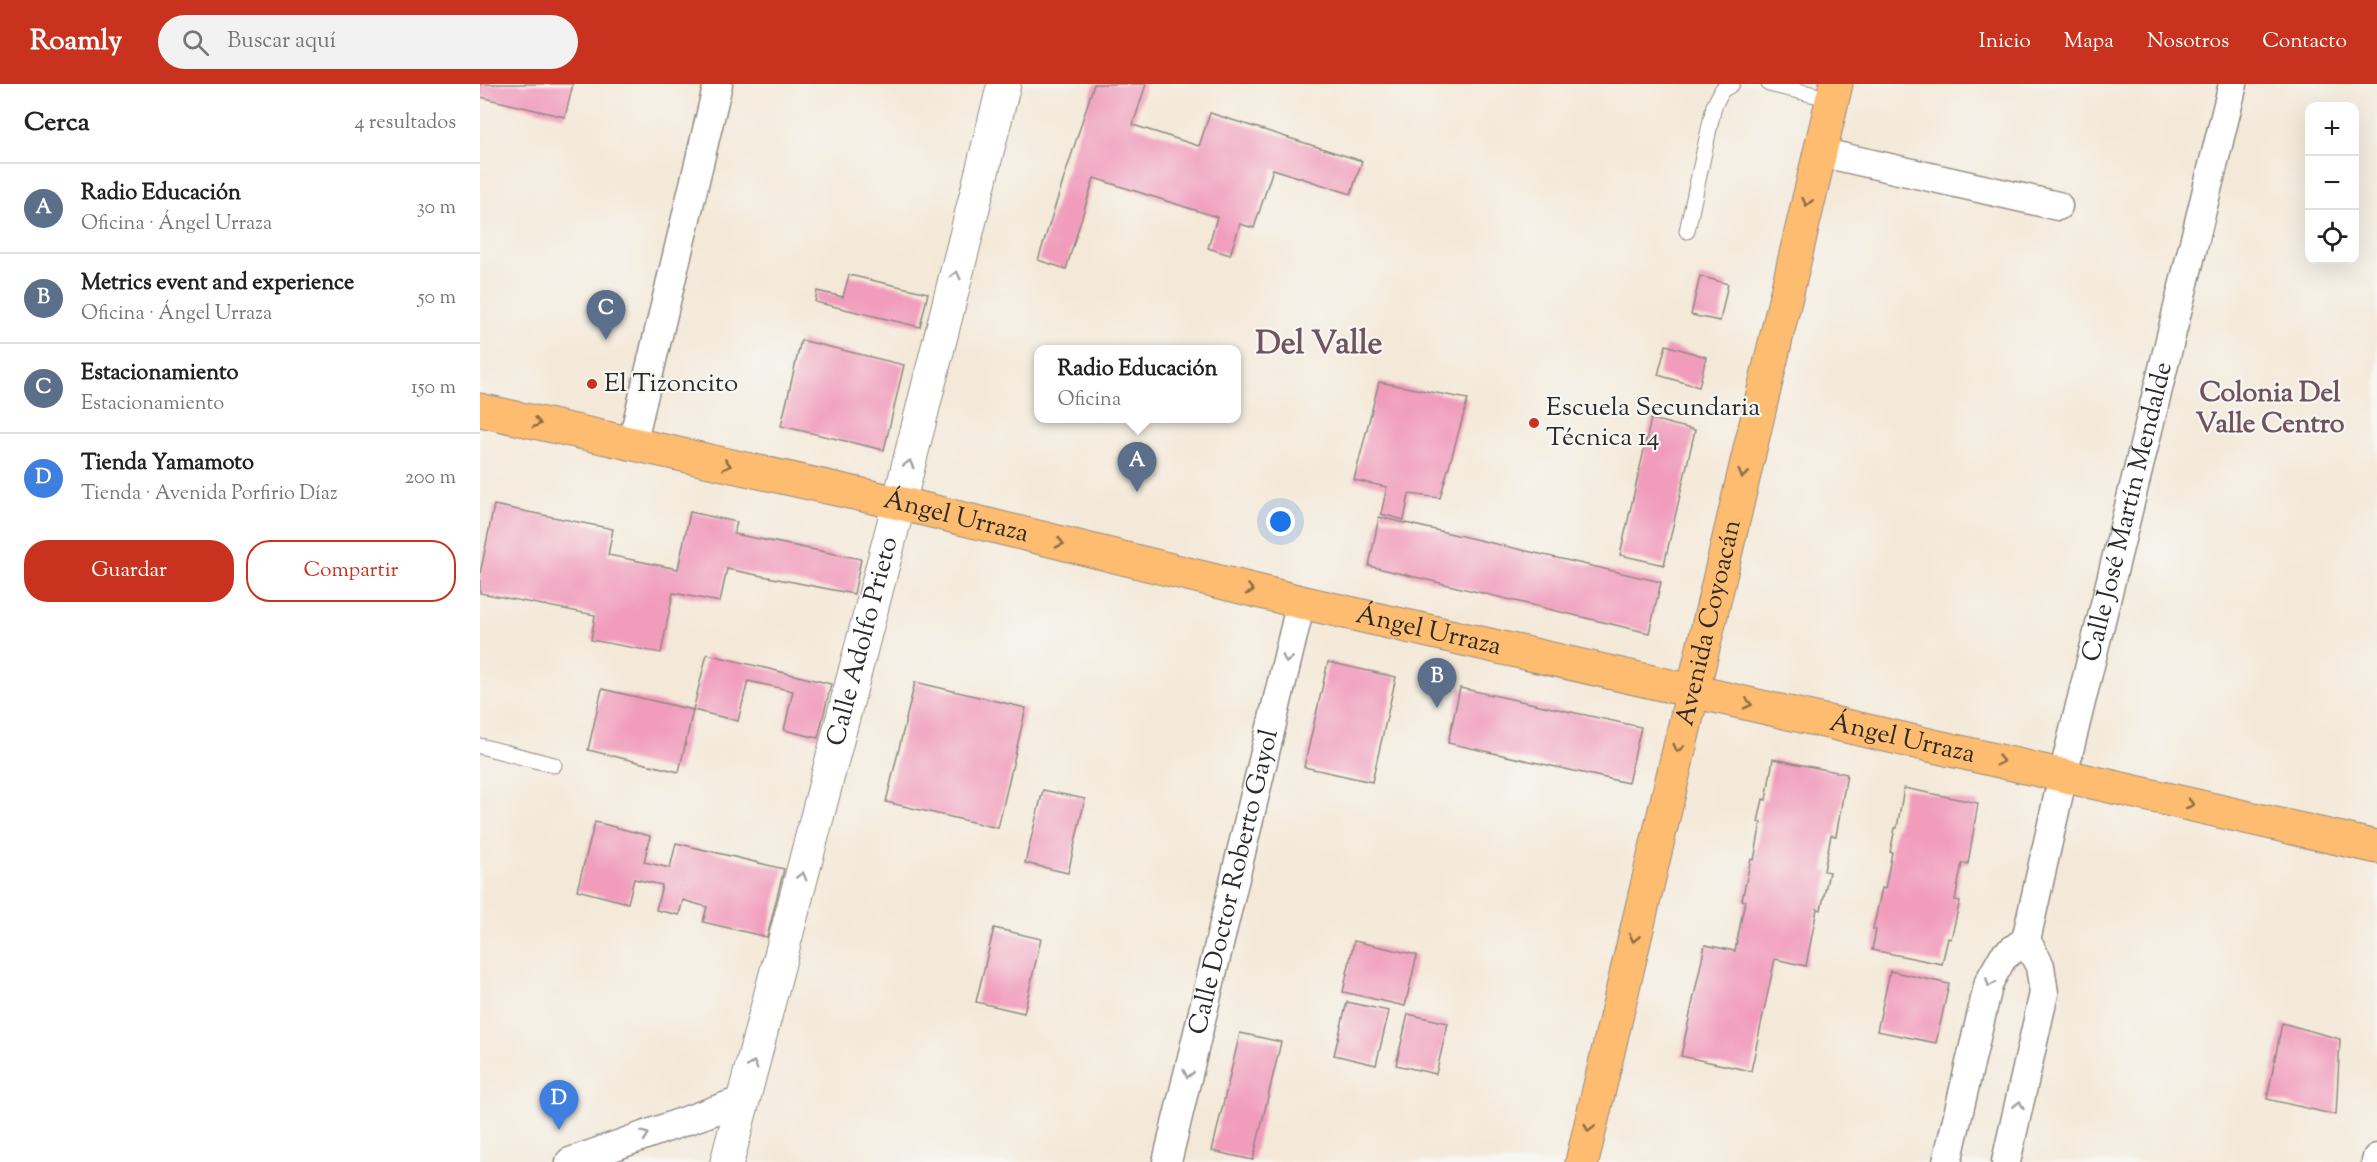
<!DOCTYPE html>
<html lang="es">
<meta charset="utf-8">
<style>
:root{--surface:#fff;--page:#f2f2f2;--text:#222;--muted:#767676;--line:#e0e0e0;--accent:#c8321e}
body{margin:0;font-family:"Sorts Mill Goudy",serif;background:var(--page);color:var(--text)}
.controls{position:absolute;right:18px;top:18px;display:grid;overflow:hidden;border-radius:12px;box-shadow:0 6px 24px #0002}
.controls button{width:54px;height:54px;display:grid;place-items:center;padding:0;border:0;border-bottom:2px solid var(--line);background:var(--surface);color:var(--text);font:30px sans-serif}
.you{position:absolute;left:801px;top:438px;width:21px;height:21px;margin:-15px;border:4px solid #fff;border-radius:50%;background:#1a73e8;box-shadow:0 0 0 9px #1a73e833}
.badge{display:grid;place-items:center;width:39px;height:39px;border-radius:50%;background:var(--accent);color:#fff;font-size:20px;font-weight:700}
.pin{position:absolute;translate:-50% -50px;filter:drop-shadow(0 2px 3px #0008)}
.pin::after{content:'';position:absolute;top:32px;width:21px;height:18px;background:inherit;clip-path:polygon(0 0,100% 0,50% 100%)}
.popup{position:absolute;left:554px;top:261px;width:207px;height:78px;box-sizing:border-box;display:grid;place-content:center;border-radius:12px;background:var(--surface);filter:drop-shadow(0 2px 4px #0005);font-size:20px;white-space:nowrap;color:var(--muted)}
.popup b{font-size:22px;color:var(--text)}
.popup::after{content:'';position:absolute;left:50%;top:100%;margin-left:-12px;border:12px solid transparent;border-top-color:var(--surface)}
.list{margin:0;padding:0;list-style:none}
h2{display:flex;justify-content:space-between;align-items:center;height:78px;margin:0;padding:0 24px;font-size:26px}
h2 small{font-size:20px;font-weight:400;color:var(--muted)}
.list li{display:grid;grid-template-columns:39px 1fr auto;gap:18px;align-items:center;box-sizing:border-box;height:90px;padding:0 24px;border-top:2px solid var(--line)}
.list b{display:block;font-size:22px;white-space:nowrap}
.list p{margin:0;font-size:20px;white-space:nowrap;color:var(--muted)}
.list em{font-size:20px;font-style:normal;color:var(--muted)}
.actions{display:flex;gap:12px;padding:18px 24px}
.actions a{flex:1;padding:14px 0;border:2px solid var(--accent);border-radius:24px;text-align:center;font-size:21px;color:var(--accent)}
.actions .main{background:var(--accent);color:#fff}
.icon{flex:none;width:33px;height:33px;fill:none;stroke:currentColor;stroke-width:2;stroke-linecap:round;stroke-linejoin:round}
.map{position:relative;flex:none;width:1897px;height:1078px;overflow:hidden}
header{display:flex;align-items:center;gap:36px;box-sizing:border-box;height:84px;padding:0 30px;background:var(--accent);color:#fff}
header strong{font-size:28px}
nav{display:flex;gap:33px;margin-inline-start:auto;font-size:21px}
.search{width:420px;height:54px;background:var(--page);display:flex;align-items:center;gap:15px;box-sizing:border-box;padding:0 21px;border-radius:33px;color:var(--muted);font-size:22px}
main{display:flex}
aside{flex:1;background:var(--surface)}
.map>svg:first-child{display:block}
</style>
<header>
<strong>Roamly</strong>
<div class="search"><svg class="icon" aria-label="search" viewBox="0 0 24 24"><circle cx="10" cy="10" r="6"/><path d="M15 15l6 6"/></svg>Buscar aquí</div>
<nav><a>Inicio</a><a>Mapa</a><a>Nosotros</a><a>Contacto</a></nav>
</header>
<main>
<aside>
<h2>Cerca<small>4 resultados</small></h2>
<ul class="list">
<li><span class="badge" style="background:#5c6f8a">A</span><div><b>Radio Educación</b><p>Oficina · Ángel Urraza</p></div><em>30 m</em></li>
<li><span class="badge" style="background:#5c6f8a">B</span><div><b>Metrics event and experience</b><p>Oficina · Ángel Urraza</p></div><em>50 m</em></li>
<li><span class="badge" style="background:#5c6f8a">C</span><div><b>Estacionamiento</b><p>Estacionamiento</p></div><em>150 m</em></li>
<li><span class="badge" style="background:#3f7fe0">D</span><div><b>Tienda Yamamoto</b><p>Tienda · Avenida Porfirio Díaz</p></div><em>200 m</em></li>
</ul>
<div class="actions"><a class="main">Guardar</a><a>Compartir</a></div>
</aside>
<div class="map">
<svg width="1897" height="1078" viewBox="0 0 1897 1078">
<rect width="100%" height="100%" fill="#f6f6f2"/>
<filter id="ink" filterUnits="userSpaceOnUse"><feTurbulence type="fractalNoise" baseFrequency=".0167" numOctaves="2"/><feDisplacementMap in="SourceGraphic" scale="12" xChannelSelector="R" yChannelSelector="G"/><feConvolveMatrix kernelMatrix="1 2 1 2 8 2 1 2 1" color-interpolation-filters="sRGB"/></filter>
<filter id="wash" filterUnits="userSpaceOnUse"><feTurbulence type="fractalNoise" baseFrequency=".008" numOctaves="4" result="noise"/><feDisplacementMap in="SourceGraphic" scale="24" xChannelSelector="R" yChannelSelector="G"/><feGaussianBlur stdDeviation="1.35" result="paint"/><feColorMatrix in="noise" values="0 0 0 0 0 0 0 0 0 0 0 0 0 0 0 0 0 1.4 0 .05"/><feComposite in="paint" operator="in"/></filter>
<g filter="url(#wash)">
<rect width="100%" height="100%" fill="#f4e9d9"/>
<g id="blocks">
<g fill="#f19cbb">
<path d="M0 0H93L85 33 0 13Z"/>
<path d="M614 0H666L653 41 719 62 730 29 882 77 871 110 793 85 774 144 760 140 750 171 728 164 737 133 614 94 586 185 558 176Z"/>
<path d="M369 191 448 209 440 243 335 218 337 207 363 213Z"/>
<path d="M1220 192 1248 200 1240 237 1211 231Z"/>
<path d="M321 256 424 281 404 366 301 342Z"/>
<path d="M1186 261 1226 273 1219 303 1178 291Z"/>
<path d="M899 298 988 315 960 414 929 410 924 436 901 430 907 403 874 396Z"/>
<path d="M1171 335 1215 346 1184 481 1140 471Z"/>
<path d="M14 421 133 445 128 471 198 485 210 428 257 438 254 450 381 475 374 510 247 485 240 518 193 509 181 569 111 556 115 531 0 509V490Z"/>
<path d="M899 433 1181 498 1169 549 889 482Z"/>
<path d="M227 570 351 600 338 654 304 646 313 607 268 597 258 637 213 626 199 688 108 666 122 605 213 626Z"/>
<path d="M848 578 916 593 892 698 824 683Z"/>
<path d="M435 598 546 624 518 744 406 718Z"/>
<path d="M980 604 1161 643 1148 699 968 659Z"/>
<path d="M1293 675 1367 690 1356 752 1351 751 1344 787 1349 788 1341 826 1337 825 1326 882 1295 875 1271 987 1201 972 1225 861 1255 867 1265 817 1262 816 1271 775 1274 776 1281 739 1278 738 1283 715 1286 716Z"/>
<path d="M1424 704 1498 719 1488 780 1482 779 1475 816 1480 817 1471 855 1468 854 1462 880 1392 866 1396 846 1393 845 1402 804 1405 805 1412 768H1410L1415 744H1417Z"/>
<path d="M563 706 605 715 588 789 545 779Z"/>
<path d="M115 738 170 752 164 778 190 784 196 759 304 785 287 853 223 838 227 823 203 816 199 831 176 826 182 801 154 795 148 819 97 806Z"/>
<path d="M514 844 561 855 544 929 496 918Z"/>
<path d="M874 857 937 871 925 922 863 908Z"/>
<path d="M1410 887 1469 900 1456 959 1397 947Z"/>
<path d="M867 918 909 927 896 981 854 971Z"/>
<path d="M928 930 968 939 956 990 916 981Z"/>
<path d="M1802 939 1860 955 1856 1031 1787 1015Z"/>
<path d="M760 949 801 958 773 1076 732 1067Z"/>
</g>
</g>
</g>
<g filter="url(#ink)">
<use href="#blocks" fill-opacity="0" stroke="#908a82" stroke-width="1.5"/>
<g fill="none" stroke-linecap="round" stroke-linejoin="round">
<defs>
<g id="service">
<path d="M1289 0 1352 15"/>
<path d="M1207 147 1234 22 1242 6 1252 0"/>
<path d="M0 662 74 681"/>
</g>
<g id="minor">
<path d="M1339 68 1578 122"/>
<path d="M152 360 238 0"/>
<path d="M90 1078 264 1016"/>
<path id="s1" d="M687 1078 821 518"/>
<path d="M1467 1078 1509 898 1523 873 1546 856"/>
<path id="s2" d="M1526 1078 1564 909 1560 882 1546 856 1583 691 1753 0"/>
<path d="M1896 1078 1897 1074"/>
</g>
<g id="tertiary">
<path id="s3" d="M247 1078 419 419 524 0"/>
</g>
<g id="primary">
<path id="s4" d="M0 326 419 419 821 518 1897 763"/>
<path id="s5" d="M1102 1078 1356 0"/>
</g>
</defs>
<use href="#service" stroke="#908a82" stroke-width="17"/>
<use href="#minor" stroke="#908a82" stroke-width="31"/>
<use href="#tertiary" stroke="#908a82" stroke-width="35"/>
<use href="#primary" stroke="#908a82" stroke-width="35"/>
<use href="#service" stroke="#fff" stroke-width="15"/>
<use href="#minor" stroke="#fff" stroke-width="28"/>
<use href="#tertiary" stroke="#fff" stroke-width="33"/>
<use href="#primary" stroke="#fdbc6f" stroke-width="33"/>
</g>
<defs><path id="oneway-chevron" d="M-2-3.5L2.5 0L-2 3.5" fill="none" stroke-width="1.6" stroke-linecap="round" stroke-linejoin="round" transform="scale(1.5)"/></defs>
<g stroke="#8a6c4a">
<use href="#oneway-chevron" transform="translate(1327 118) rotate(103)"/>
<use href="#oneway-chevron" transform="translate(57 339) rotate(13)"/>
<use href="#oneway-chevron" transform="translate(247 381) rotate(12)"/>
<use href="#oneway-chevron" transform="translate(1263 390) rotate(103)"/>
<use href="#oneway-chevron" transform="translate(580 459) rotate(14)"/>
<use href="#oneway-chevron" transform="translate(770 506) rotate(14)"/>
<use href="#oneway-chevron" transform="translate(1268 620) rotate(13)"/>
<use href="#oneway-chevron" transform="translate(1198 664) rotate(103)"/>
<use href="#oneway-chevron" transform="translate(1520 677) rotate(13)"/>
<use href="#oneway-chevron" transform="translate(1710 720) rotate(13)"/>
<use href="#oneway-chevron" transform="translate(1154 854) rotate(103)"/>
<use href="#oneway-chevron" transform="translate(1109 1044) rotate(103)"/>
</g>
<g stroke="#a0a0a0">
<use href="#oneway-chevron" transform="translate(476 191) rotate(-76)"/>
<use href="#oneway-chevron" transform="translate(429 380) rotate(-76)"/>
<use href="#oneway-chevron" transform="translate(807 575) rotate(103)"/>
<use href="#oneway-chevron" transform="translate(322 792) rotate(-75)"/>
<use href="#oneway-chevron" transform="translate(1510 899) rotate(111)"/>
<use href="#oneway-chevron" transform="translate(273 981) rotate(-75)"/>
<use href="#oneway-chevron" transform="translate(708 990) rotate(103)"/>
<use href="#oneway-chevron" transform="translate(1539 1021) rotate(-77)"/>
<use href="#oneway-chevron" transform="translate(165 1051) rotate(-20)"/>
</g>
</g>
<g fill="#c8321e" stroke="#f6f6f2" stroke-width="2">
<circle cx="112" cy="300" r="6"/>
<circle cx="1054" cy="339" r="6"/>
</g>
<g text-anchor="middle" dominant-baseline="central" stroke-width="4.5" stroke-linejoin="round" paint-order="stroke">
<g font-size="26" fill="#2b2b2b" stroke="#f6f6f2" text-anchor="start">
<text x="124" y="300">El Tizoncito</text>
<text x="1066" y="324">Escuela Secundaria<tspan x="1066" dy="30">Técnica 14</tspan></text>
</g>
<g font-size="26" fill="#2b2b2b" stroke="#f6f6f2">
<text stroke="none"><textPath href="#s2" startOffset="670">Calle José Martín Mendalde</textPath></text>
<text stroke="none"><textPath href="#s4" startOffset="488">Ángel Urraza</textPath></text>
<text stroke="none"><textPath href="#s5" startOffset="554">Avenida Coyoacán</textPath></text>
<text stroke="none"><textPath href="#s4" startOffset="974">Ángel Urraza</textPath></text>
<text stroke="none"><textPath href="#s3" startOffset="538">Calle Adolfo Prieto</textPath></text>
<text stroke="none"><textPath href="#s4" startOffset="1460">Ángel Urraza</textPath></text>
<text stroke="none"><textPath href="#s1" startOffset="288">Calle Doctor Roberto Gayol</textPath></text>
</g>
<g font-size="27" font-weight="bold" fill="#70535d" stroke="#f6f6f2">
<text x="1790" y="310">Colonia Del<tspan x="1790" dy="31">Valle Centro</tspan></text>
</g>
<g font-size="32" font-weight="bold" fill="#70535d" stroke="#f6f6f2">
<text x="839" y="261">Del Valle</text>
</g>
</g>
</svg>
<div class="controls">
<button>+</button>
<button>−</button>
<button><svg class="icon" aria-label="locate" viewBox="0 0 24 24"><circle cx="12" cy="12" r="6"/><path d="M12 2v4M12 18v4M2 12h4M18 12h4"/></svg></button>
</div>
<div class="you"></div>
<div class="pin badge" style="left:657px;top:408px;background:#5c6f8a">A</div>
<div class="popup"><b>Radio Educación</b>Oficina</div>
<div class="pin badge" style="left:957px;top:624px;background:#5c6f8a">B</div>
<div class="pin badge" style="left:126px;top:256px;background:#5c6f8a">C</div>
<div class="pin badge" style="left:79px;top:1046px;background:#3f7fe0">D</div>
</div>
</main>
